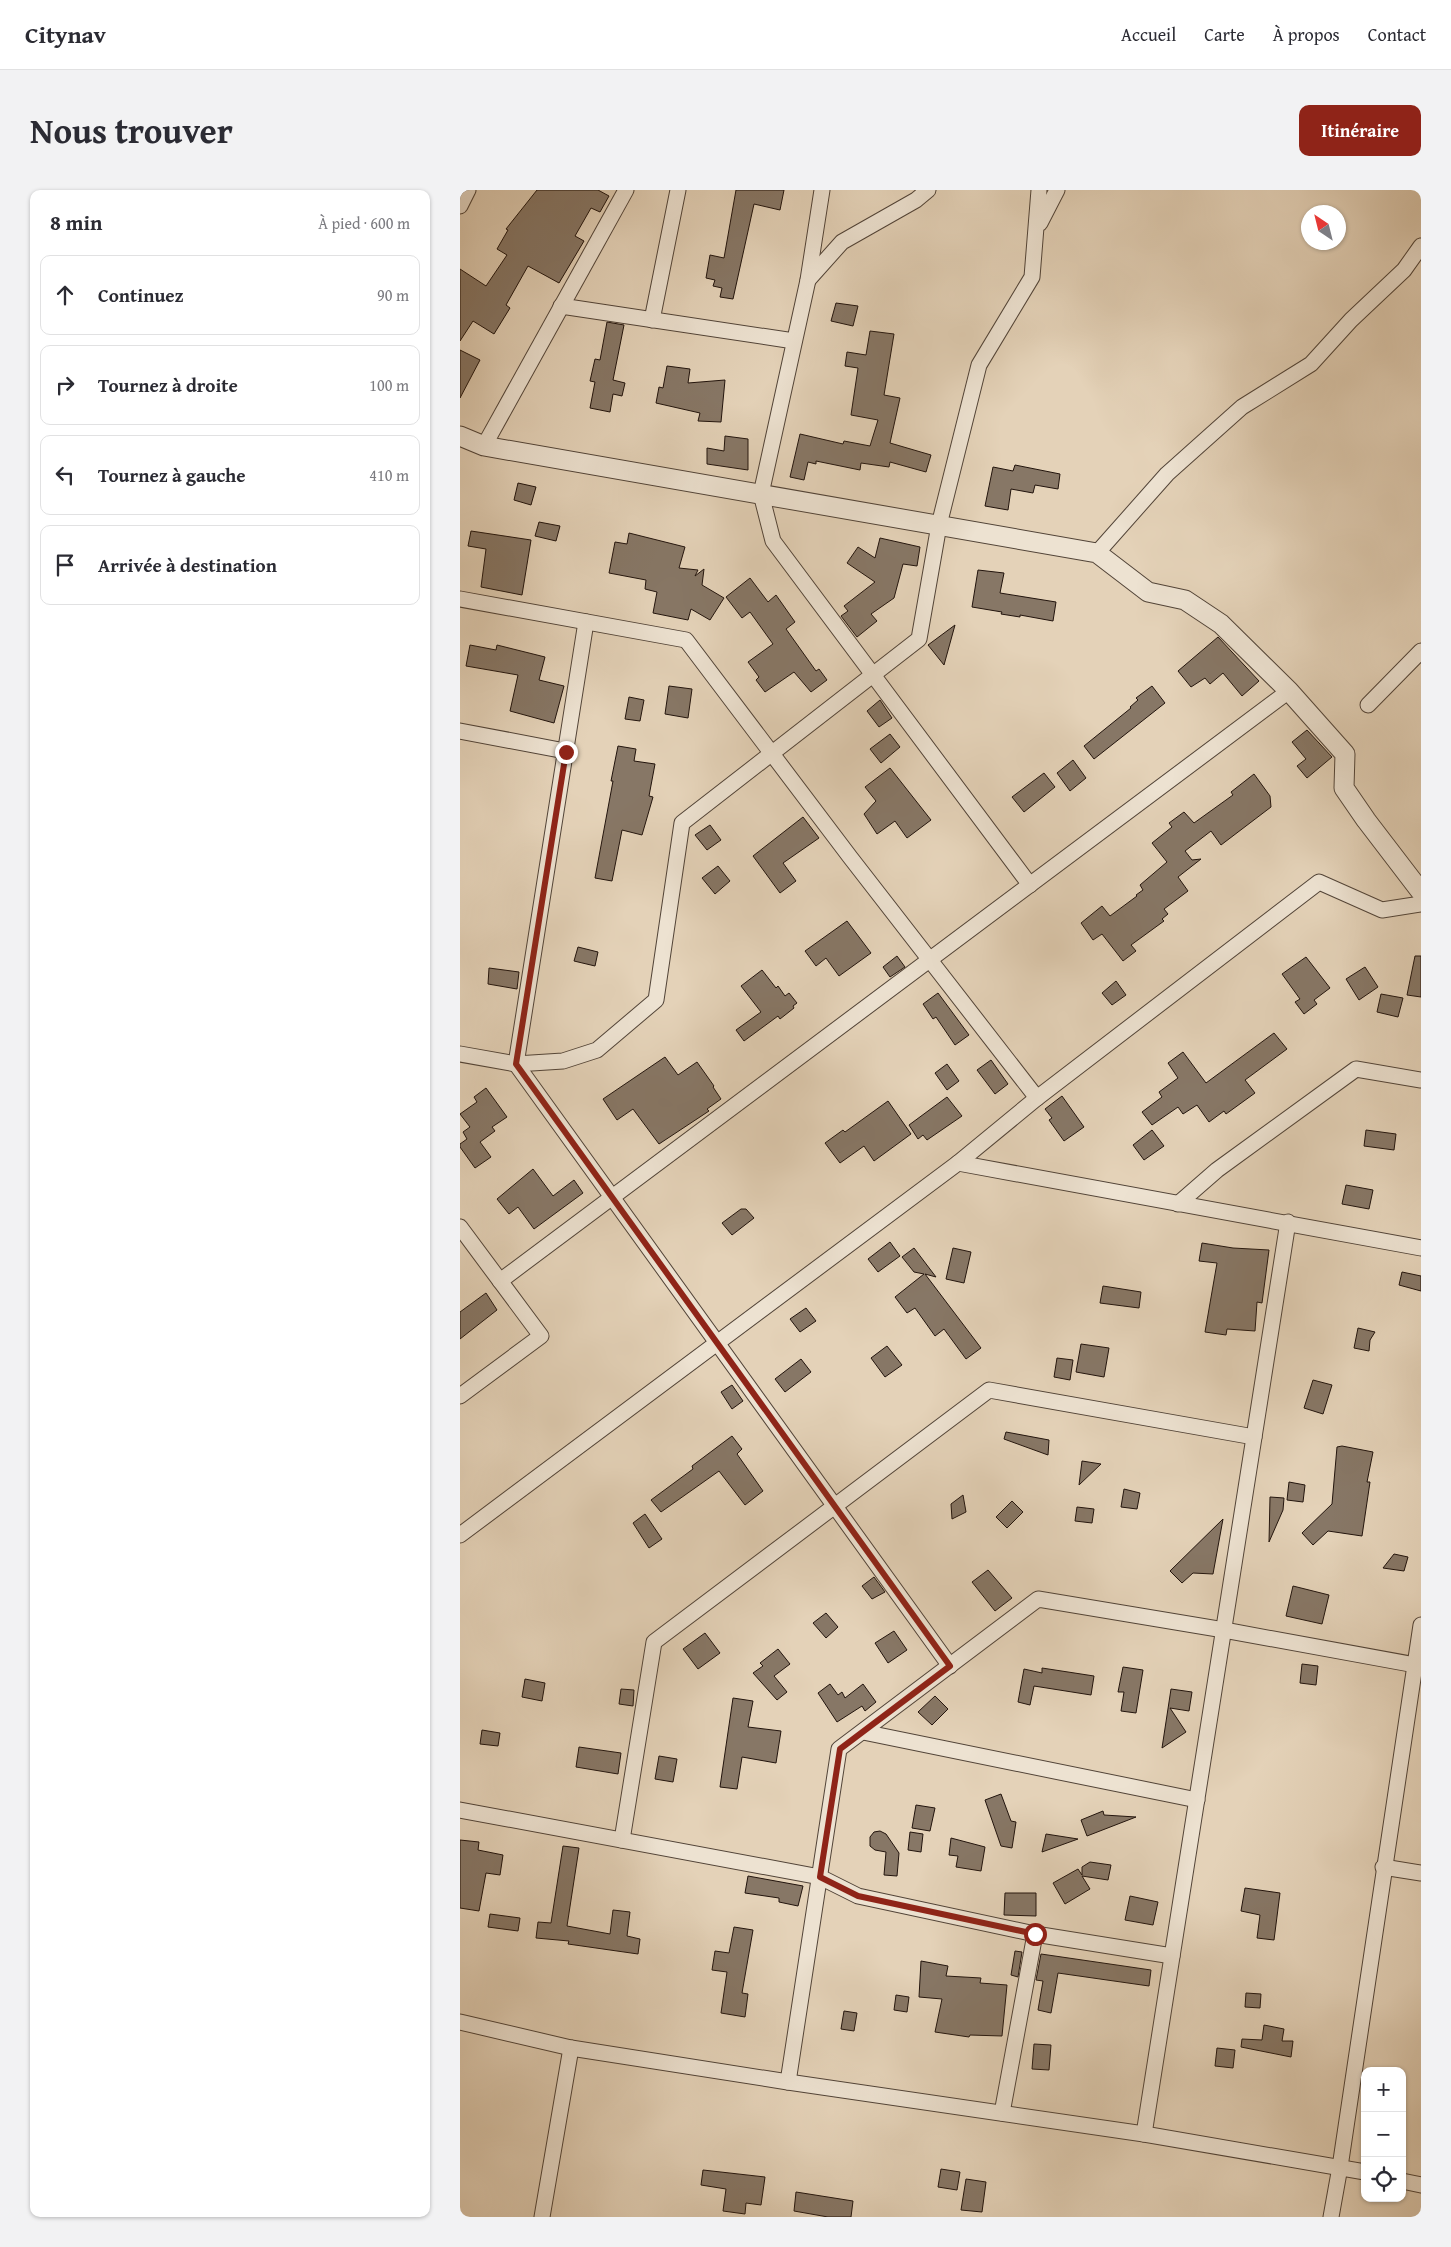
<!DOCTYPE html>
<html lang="fr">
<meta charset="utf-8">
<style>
:root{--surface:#fff;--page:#f2f2f3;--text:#2b2b33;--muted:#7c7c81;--line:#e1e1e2;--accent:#8f2418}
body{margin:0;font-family:"Gentium Book Plus",serif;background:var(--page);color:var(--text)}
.controls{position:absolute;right:15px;bottom:15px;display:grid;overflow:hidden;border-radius:10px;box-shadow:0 1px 4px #0004}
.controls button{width:45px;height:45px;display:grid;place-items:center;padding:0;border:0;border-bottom:1px solid var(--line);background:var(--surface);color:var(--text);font:25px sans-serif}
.compass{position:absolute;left:841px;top:15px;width:45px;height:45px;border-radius:50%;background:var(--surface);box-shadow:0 1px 4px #0004;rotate:325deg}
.stop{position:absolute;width:15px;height:15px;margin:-11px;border:4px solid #8f2418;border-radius:50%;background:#fff}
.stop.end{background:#8f2418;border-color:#fff;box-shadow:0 1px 5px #0008}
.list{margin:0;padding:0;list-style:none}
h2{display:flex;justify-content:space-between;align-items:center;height:65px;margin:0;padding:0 20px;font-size:21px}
h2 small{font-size:16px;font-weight:400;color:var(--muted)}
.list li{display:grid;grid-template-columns:32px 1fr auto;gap:15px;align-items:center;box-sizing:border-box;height:80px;margin:0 10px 10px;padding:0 10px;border:1px solid var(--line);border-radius:10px}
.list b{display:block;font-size:19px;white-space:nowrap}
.list em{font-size:16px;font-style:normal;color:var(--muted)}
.icon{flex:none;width:28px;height:28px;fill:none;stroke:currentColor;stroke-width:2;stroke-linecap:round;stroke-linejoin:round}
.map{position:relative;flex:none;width:961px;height:2027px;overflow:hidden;border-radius:10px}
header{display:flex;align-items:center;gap:30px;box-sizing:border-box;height:70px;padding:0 25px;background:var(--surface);border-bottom:1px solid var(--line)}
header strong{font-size:24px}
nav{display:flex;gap:28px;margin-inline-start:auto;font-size:18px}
.intro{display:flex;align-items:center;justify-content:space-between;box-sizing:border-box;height:120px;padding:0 30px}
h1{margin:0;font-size:35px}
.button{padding:12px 22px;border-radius:10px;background:var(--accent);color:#fff;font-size:18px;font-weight:700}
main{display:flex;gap:30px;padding:0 30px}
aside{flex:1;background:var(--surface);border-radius:10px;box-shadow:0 1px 4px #0004}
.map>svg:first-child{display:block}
</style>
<header>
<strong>Citynav</strong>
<nav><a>Accueil</a><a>Carte</a><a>À propos</a><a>Contact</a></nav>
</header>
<div class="intro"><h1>Nous trouver</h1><a class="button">Itinéraire</a></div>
<main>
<aside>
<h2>8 min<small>À pied · 600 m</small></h2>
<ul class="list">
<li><svg class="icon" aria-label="ahead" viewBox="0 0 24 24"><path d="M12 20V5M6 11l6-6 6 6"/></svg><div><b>Continuez</b></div><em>90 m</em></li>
<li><svg class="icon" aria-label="right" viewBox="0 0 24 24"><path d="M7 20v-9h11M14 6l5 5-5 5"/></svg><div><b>Tournez à droite</b></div><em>100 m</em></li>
<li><svg class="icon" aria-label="left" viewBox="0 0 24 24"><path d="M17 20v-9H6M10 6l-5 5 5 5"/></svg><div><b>Tournez à gauche</b></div><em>410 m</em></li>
<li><svg class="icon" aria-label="arrive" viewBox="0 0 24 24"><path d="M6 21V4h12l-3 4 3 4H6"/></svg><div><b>Arrivée à destination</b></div></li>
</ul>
</aside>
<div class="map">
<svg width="961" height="2027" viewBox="0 0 961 2027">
<rect width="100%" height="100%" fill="#e4d2b8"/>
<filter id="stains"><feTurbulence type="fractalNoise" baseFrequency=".004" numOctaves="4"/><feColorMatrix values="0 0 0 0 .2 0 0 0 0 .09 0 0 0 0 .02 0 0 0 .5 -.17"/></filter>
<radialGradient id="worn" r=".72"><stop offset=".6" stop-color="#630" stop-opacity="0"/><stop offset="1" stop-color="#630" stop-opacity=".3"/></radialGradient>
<g fill="#877766" stroke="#22140d">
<path d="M77 0H138L149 6 140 22 131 18 115 46 124 51 99 93 68 76 46 115 50 118 34 144 13 131 0 151V79L26 96 47 65 37 59 48 40 46 39Z"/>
<path d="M276 0H324L320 20 294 14 273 109 260 107 262 98 253 96 255 90 246 88 250 65 264 68Z"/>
<path d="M376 113 398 116 393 136 371 131Z"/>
<path d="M147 132 164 135 153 190 165 193 162 206 153 204 150 222 130 218 135 192 130 191 135 169 140 170Z"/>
<path d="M410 141 434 144 424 205 440 208 430 253 471 265 466 282 430 272 429 277 401 273 400 280 356 271V274L348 272 344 290 330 287 340 244 383 254 384 251 410 256 418 230 391 225 398 178 385 176 387 162 406 165Z"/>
<path d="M0 160 20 170 0 208Z"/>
<path d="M207 176 230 179 228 193 265 190 261 232 238 231 240 223 196 213 199 197 203 198Z"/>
<path d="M265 246 288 249V280L247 274V258L264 261Z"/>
<path d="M555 275 600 284 598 299 575 295 573 303 551 299 548 320 525 316 533 277 553 281Z"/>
<path d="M58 293 76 297 71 315 54 310Z"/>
<path d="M79 332 100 336 96 351 75 346Z"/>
<path d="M11 341 71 350 62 405 21 397 26 359 8 356Z"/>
<path d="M169 343 225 357 219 378 238 380 235 386 244 379 242 395 264 408 250 430 231 419 228 430 193 423 197 402 185 399 186 390 149 383 155 352 167 354Z"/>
<path d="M420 348 460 357 457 376 443 374 434 408 411 424 417 431 397 447 381 426 388 421 384 416 415 392 387 373 398 357 415 368Z"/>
<path d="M518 380 544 383 540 403 596 412 593 431 560 425V427L541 424 542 422 512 417Z"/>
<path d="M290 388 308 412 316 405 335 432 326 439 356 481 359 479 367 490 351 502 334 482 305 502 296 490 299 487 288 472 313 454 290 422 282 428 266 407Z"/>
<path d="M495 435 484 475 468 455Z"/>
<path d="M758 447 799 491 782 506 763 483 750 494 745 488 731 497 718 481Z"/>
<path d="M10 455 36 460 37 455 85 467 79 490 104 496 94 533 50 521 58 485 6 476Z"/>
<path d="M209 496 232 499 228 528 205 524Z"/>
<path d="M692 496 705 513 634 569 624 556 671 518 670 517 678 510 676 508Z"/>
<path d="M169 507 184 510 180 531 165 529Z"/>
<path d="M420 510 432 528 419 537 407 521Z"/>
<path d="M847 540 872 567 847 588 837 576 846 569 832 552Z"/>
<path d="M430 544 440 557 421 573 410 559Z"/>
<path d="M158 556 176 559 174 571 195 574 189 606 193 607 182 645 162 640 152 691 135 688 153 591H151Z"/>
<path d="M613 570 626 588 610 601 597 583Z"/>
<path d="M430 578 471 630 447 648 435 631 417 644 404 624 416 611 405 597Z"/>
<path d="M584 583 595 597 564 622 552 607Z"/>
<path d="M794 584 810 606 811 617 761 655 751 641 725 661 732 670 741 669 718 687 728 701 704 719 708 724 702 729 704 731 671 755 676 761 663 771 642 744 633 750 621 733 642 716 650 726 677 706 676 705 683 700 680 695 707 672 692 653 712 637 709 633 724 622 734 633 773 605 771 602Z"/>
<path d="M343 627 359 648 323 673 336 691 320 703 293 666Z"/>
<path d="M250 635 261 650 247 660 235 645Z"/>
<path d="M258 676 270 691 255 704 242 688Z"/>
<path d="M387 731 411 763 379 786 366 768 356 776 345 761Z"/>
<path d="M118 757 138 762 135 776 114 771Z"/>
<path d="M437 766 445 777 430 787 423 777Z"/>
<path d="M955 766H961V807L947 805Z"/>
<path d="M846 767 870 798 854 810 857 814 844 824 835 812 840 809 822 784Z"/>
<path d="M905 777 918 797 899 810 886 789Z"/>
<path d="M29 778 59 782 57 799 28 794Z"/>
<path d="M302 780 316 798 318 796 325 806 329 803 337 813 333 816 334 818 320 829 318 826 284 851 276 840 301 822 281 796Z"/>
<path d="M656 791 666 805 652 815 642 803Z"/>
<path d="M478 803 509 845 495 855 476 827 473 829 463 814Z"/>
<path d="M921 804 943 808 938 827 917 822Z"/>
<path d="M814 843 827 859 785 890 795 903 766 924 764 921 749 932 737 915 723 924 718 917 692 935 682 922 702 907 699 902 718 888 708 873 723 862 746 893Z"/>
<path d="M205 867 218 885 237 872 254 896 253 897 261 909 247 919 249 921 199 954 173 919 157 930 143 909Z"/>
<path d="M531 870 548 894 535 904 517 880Z"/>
<path d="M487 874 499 891 487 900 475 883Z"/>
<path d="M26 898 47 927 32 937 35 941 20 952 31 967 15 978 0 957V954L7 949 3 942 10 937 0 924 17 912 14 907Z"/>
<path d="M602 906 624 937 604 951 589 930 592 928 585 919Z"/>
<path d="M487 907 502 926 467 950 463 945 458 949 449 935Z"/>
<path d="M428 911 451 944 414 971 404 956 380 973 365 953 383 940 385 942Z"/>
<path d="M692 940 704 956 684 970 673 955Z"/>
<path d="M906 940 936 944 934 960 904 956Z"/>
<path d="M73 979 93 1006 114 990 123 1003 74 1039 58 1017 49 1024 37 1009Z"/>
<path d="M886 995 913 1000 909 1019 882 1014Z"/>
<path d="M281 1019H286L294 1028 272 1045 262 1033Z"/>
<path d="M430 1052 440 1066 418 1082 408 1069Z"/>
<path d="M742 1053 773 1058 809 1060 802 1113 797 1112 795 1141 767 1139 766 1145 745 1142 757 1073 739 1071Z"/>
<path d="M454 1058 476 1087 465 1084 521 1158 506 1169 484 1139 475 1146 455 1118 447 1123 435 1107 464 1084 454 1082 442 1067Z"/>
<path d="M493 1058 511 1062 504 1093 486 1089Z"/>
<path d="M942 1082 961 1086V1101L939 1095Z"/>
<path d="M643 1096 681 1102 679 1118 640 1113Z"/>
<path d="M26 1103 37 1120 0 1149V1122Z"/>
<path d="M346 1118 356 1131 340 1142 330 1129Z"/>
<path d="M898 1138 915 1142 910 1150 909 1161 894 1158Z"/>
<path d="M621 1154 649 1158 644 1187 616 1182Z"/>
<path d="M427 1156 442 1175 425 1187 411 1168Z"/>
<path d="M597 1168 613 1170 610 1190 594 1187Z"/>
<path d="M341 1169 351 1182 325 1202 315 1189Z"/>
<path d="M853 1190 872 1195 863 1224 844 1218Z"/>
<path d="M272 1195 283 1211 272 1219 261 1202Z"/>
<path d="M546 1242 589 1250 588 1265 544 1249Z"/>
<path d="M272 1246 282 1259 277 1264 303 1301 285 1315 259 1281 201 1322 191 1310 233 1279 232 1276Z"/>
<path d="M882 1256 913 1262 907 1292H910L902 1346 868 1341 853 1355 842 1343 872 1314 877 1257Z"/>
<path d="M622 1271 641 1274 619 1295Z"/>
<path d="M829 1292 845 1295 843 1312 827 1310Z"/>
<path d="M664 1299 680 1303 677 1319 661 1317Z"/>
<path d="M503 1305 506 1322 492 1329 491 1314Z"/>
<path d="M810 1307 824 1308 823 1320 809 1352Z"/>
<path d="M552 1311 563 1322 547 1338 536 1327Z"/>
<path d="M617 1317 634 1319 632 1333 615 1331Z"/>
<path d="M185 1324 202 1349 189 1358 173 1333Z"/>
<path d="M763 1329 753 1384 733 1383 722 1393 710 1381Z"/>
<path d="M934 1364 948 1367 944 1381 923 1378Z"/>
<path d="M528 1380 552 1408 535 1421 512 1392Z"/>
<path d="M414 1387 425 1402 412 1409 402 1396Z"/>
<path d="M833 1396 869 1405 862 1434 826 1426Z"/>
<path d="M366 1423 378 1437 366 1448 353 1433Z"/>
<path d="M434 1441 447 1460 428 1473 415 1453Z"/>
<path d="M245 1443 260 1463 238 1479 223 1459Z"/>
<path d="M318 1459 330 1474 314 1486 327 1502 317 1510 293 1483 303 1476 300 1473Z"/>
<path d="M842 1474 858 1476 856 1495 840 1493Z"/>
<path d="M663 1477 683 1480 676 1523 661 1521 664 1502H658Z"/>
<path d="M582 1478 634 1486 631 1505 574 1496 570 1515 558 1512 564 1479 582 1483Z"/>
<path d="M65 1489 85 1493 82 1511 62 1507Z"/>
<path d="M370 1494 378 1505 382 1502 385 1508 403 1494 416 1512 405 1521 402 1516 377 1532 358 1503Z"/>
<path d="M161 1499 174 1500 173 1516 159 1514Z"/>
<path d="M711 1499 732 1502 729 1521 710 1518 726 1542 702 1558Z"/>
<path d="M475 1506 488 1519 472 1535 458 1522Z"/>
<path d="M273 1508 293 1511 288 1537 321 1541 316 1573 282 1567 277 1599 260 1597Z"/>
<path d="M22 1540 40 1543 38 1556 20 1554Z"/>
<path d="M119 1557 161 1563 158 1584 116 1577Z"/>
<path d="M199 1566 217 1569 213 1592 195 1589Z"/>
<path d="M541 1604 551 1631 556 1632 552 1658 541 1656 525 1610Z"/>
<path d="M456 1615 475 1618 470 1641 452 1638Z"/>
<path d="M643 1621 644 1625 676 1627 627 1646 621 1630Z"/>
<path d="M420 1641 426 1644 439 1663 437 1686 424 1685 426 1662 415 1660 410 1656V1647L414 1642Z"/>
<path d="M450 1642 463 1644 461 1662 448 1660Z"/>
<path d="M586 1644 618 1649 582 1662Z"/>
<path d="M491 1648 525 1657 521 1681 496 1677 498 1666 489 1665Z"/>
<path d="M0 1650 19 1652 18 1660 43 1665 40 1685 26 1683 19 1721 0 1718Z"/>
<path d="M103 1656 119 1658 107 1736 150 1744 153 1720 170 1722 167 1746 180 1749 178 1764 108 1754 109 1751 76 1748 78 1732 91 1733Z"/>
<path d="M630 1672 651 1675 648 1690 622 1686 630 1699 605 1714 593 1693 618 1679 622 1685V1677Z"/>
<path d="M288 1686 343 1696 338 1716 319 1712V1708L285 1703Z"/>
<path d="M785 1698 820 1703 814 1750 797 1748 800 1725 781 1721Z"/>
<path d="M545 1703H576V1726L544 1725Z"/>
<path d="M670 1706 698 1712 693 1735 665 1730Z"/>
<path d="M30 1724 60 1728 58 1741 28 1737Z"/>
<path d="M274 1737 293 1740 282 1803 288 1804 285 1827 261 1823 267 1782 252 1780 255 1761 269 1763Z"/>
<path d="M555 1761 562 1762 558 1787 551 1785Z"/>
<path d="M581 1764 691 1780 689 1796 598 1783 591 1823 578 1820 583 1791 576 1790Z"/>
<path d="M461 1771 488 1776 486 1786 521 1788 520 1793 547 1795 542 1846 510 1845 509 1847 475 1842 482 1809 459 1807Z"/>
<path d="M786 1803 801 1804 800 1818 785 1817Z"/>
<path d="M436 1805 449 1807 447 1822 434 1820Z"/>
<path d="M384 1821 397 1823 394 1841 381 1839Z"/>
<path d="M804 1835 824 1839 822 1851H833L831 1867 781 1857 782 1849 802 1850Z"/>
<path d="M574 1854 591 1855 589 1880 572 1879Z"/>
<path d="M757 1858 775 1860 773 1878 755 1876Z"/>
<path d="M481 1979 500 1982 497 2000 478 1997Z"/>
<path d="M243 1980 305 1987 301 2015 286 2013 285 2024 263 2021 266 1999 241 1995Z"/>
<path d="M506 1989 526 1992 522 2022 501 2020Z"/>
<path d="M336 2002 393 2011 391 2027H368L334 2021Z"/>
</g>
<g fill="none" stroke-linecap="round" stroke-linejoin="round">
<defs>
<g id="minor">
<path d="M362 0 348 90 301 304 313 351 570 695"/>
<path d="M0 16 8 0"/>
<path d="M580 33 597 0"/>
<path d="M348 90 382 52 456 10 468 0"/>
<path d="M101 116 334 151"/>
<path d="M192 130 218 0"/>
<path d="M24 256 166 0"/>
<path d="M637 363 707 284 782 217 851 174 891 130 944 80 961 56"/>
<path d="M0 409 226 450 390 667 577 908"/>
<path d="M126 432 56 874 490 1476"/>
<path d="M908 515 961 461"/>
<path d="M0 541 105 561"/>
<path d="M0 864 56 874 103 871 137 860 196 810 222 633 459 449 479 335 519 175 572 87 579 0"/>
<path d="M498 973 961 1058"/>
<path d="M718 1014 757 980 896 879 961 890"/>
<path d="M0 1037 81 1146 0 1206"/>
<path d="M40 1091 829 501"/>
<path d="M0 1345 498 973 577 908 859 692 922 720 961 714"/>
<path d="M403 1542 737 1610"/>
<path d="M0 1620 360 1687 398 1706 575 1744 712 1766"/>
<path d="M162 1650 194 1452 529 1200 794 1247"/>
<path d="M923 1677 961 1683"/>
<path d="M0 1832 111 1858 328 1892 684 1944 905 1982"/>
<path d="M328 1892 379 1559 578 1409 764 1440 961 1476"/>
<path d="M542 1923 575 1744"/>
<path d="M684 1944 828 1032"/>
<path d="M942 1991 961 1995"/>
<path d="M82 2027 111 1858"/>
<path d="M871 2027 880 1977 961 1435"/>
</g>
<path id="tertiary" d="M0 246 24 256 637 363 688 402 725 410 761 434 829 501 885 564 884 598 906 630 961 702"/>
</defs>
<use href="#minor" stroke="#524438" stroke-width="17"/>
<use href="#tertiary" stroke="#524438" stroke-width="21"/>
<use href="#minor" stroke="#ede2d1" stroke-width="15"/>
<use href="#tertiary" stroke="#ede2d1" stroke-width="19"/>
</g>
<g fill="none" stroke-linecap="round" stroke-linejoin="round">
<path stroke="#8f2418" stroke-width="6" d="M106 562 56 874 490 1476 380 1559 360 1687 398 1706 575 1744"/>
</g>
<rect width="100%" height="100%" filter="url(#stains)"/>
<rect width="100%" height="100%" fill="url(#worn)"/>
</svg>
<div class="controls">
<button>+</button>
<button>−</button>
<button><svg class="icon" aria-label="locate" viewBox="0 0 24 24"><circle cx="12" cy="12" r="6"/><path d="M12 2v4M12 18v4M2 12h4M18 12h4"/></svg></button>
</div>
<svg class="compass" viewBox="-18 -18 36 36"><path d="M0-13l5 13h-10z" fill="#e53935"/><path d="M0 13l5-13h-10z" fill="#7c7c81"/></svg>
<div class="stop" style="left:575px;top:1744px"></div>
<div class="stop end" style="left:106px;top:562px"></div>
</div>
</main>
